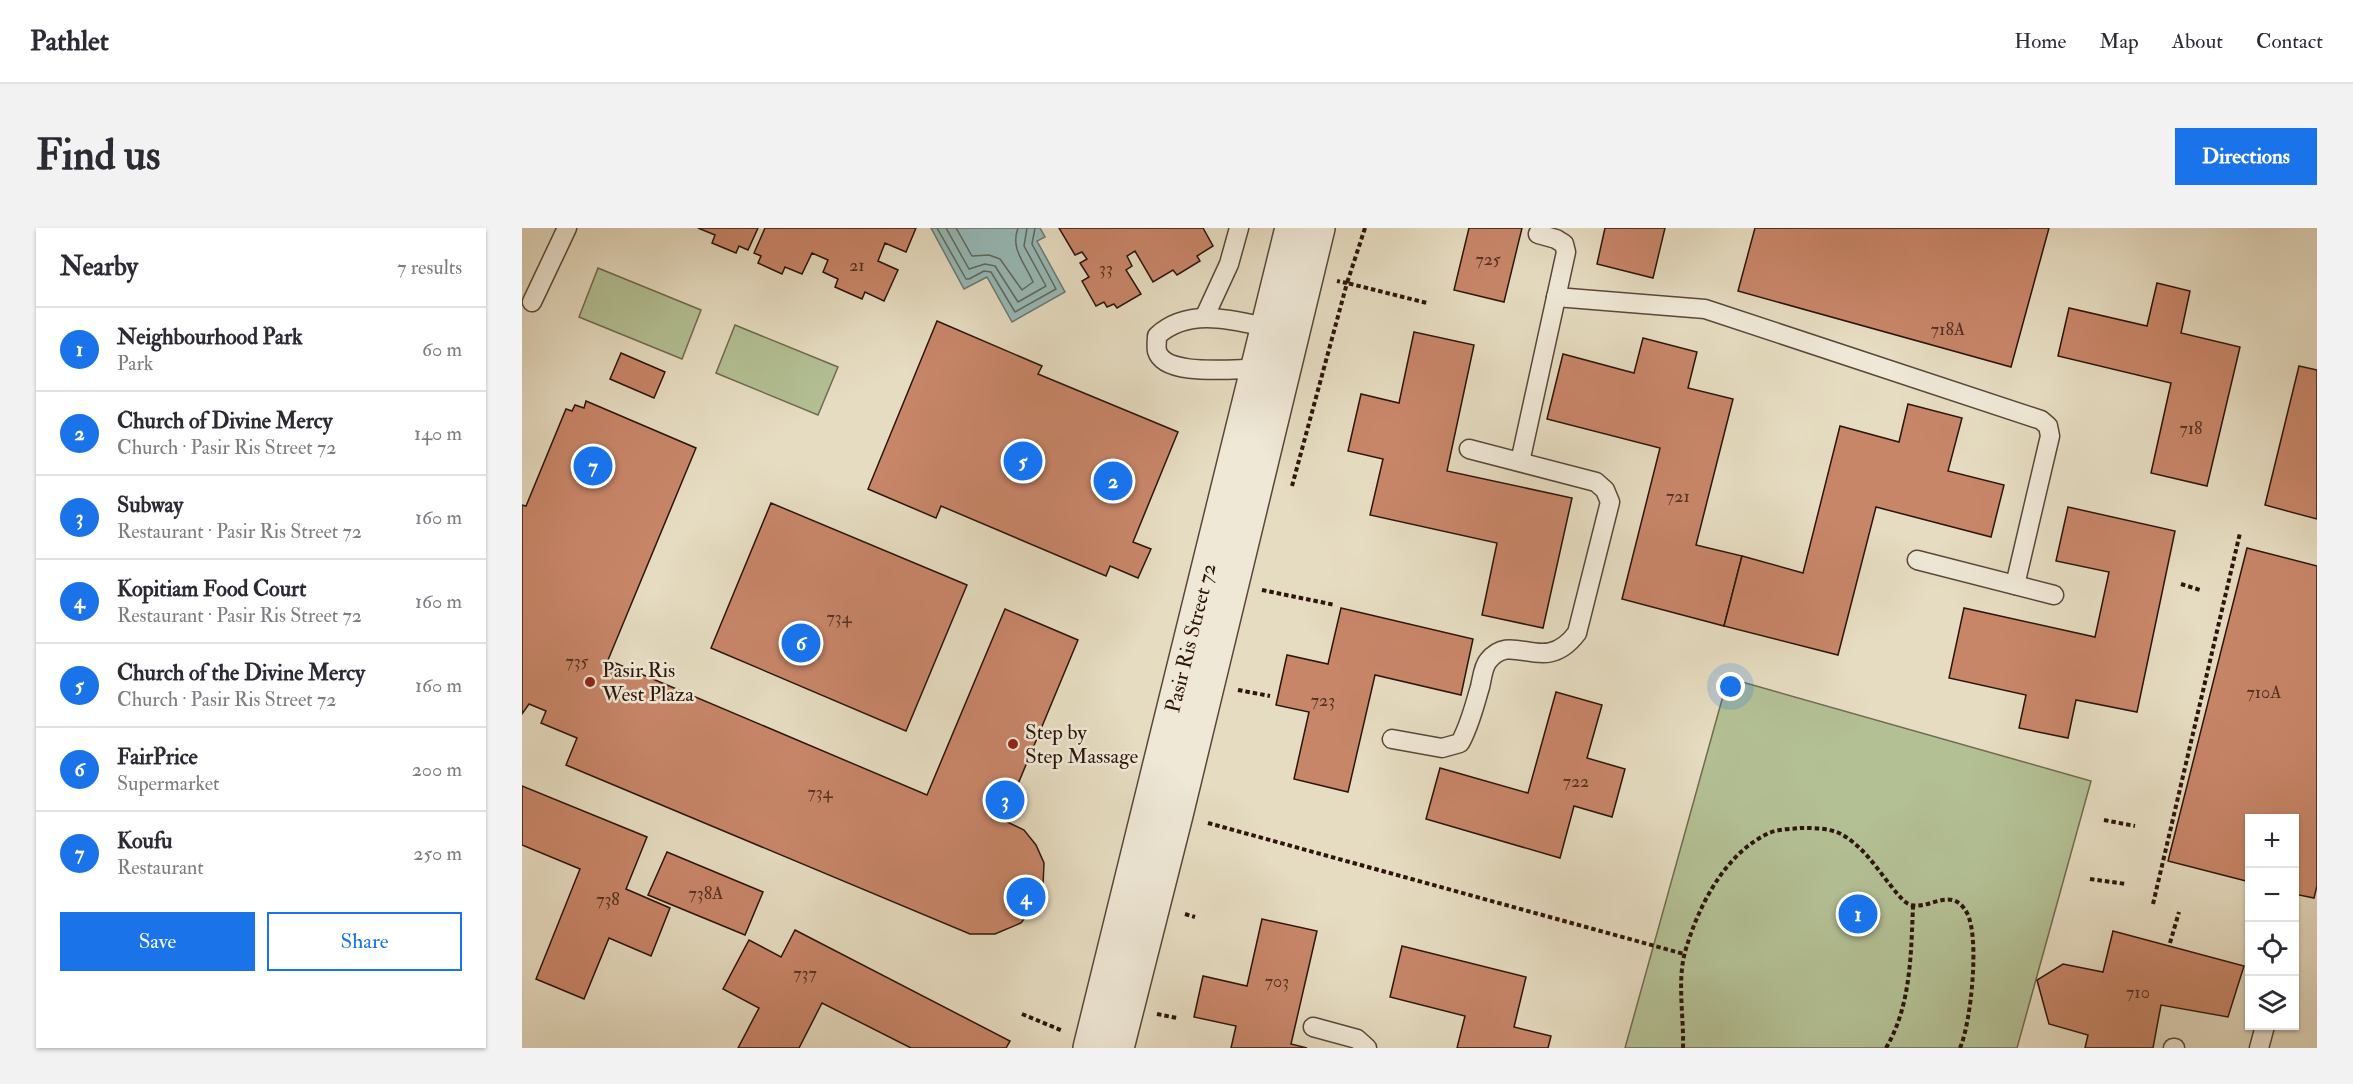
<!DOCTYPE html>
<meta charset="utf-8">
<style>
:root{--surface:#fff;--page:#f2f2f3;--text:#2b2b33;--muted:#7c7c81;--line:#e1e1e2;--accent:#1a73e8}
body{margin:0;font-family:"IM FELL Double Pica",serif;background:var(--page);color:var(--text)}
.controls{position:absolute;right:18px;bottom:18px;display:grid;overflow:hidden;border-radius:0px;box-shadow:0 2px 4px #0004}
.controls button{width:54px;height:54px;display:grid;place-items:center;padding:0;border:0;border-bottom:2px solid var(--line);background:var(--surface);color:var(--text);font:30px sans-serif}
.you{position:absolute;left:1209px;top:459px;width:21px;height:21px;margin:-15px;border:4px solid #fff;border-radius:50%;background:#1a73e8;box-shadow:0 0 0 9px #1a73e833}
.badge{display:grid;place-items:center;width:39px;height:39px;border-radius:50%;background:var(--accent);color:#fff;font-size:20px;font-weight:700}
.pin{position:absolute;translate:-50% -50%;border:3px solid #fff;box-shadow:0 2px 6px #0006}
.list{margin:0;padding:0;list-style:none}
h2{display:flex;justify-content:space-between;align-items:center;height:78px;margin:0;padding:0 24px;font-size:26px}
h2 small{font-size:20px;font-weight:400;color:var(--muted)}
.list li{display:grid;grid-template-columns:39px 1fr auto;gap:18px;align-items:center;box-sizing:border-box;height:84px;padding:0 24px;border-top:2px solid var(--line)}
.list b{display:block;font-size:22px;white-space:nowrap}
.list p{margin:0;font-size:20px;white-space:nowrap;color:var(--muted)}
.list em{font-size:20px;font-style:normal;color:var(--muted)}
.actions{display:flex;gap:12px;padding:18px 24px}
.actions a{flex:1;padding:14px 0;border:2px solid var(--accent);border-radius:0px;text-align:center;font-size:21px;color:var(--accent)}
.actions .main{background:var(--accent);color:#fff}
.icon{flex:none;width:33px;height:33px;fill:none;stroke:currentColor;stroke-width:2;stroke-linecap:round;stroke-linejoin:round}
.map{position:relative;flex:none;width:1795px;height:820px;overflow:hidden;border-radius:0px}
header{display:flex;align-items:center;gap:36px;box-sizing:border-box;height:84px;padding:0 30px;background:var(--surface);border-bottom:2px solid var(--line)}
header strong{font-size:28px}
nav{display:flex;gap:33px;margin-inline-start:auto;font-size:21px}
.intro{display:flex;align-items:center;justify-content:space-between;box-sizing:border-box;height:144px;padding:0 36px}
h1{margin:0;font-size:42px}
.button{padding:15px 27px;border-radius:0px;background:var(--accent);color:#fff;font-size:21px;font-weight:700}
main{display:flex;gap:36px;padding:0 36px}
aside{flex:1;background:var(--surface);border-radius:0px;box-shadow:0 2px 4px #0004}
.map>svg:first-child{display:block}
</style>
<header>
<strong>Pathlet</strong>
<nav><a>Home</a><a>Map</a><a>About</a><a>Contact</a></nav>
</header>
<div class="intro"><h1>Find us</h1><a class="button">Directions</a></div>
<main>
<aside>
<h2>Nearby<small>7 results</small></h2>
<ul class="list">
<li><span class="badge">1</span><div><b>Neighbourhood Park</b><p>Park</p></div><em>60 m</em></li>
<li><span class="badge">2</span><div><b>Church of Divine Mercy</b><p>Church · Pasir Ris Street 72</p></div><em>140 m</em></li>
<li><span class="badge">3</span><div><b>Subway</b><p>Restaurant · Pasir Ris Street 72</p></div><em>160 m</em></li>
<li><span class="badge">4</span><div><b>Kopitiam Food Court</b><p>Restaurant · Pasir Ris Street 72</p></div><em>160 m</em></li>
<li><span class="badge">5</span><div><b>Church of the Divine Mercy</b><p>Church · Pasir Ris Street 72</p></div><em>160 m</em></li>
<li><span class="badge">6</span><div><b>FairPrice</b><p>Supermarket</p></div><em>200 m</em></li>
<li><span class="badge">7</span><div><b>Koufu</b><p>Restaurant</p></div><em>250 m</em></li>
</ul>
<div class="actions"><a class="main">Save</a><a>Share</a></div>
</aside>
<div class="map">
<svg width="1795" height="820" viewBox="0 0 1795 820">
<rect width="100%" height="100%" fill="#e6dcc1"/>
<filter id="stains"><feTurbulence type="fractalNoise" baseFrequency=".00333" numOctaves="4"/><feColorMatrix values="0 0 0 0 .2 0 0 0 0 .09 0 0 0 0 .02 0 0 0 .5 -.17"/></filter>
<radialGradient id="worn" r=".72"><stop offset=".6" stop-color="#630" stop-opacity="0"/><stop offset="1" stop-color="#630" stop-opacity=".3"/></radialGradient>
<g fill="#b3c094" stroke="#706a4f" stroke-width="1.5">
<path d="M76 40 179 82 160 131 57 89Z"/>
<path d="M213 97 316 139 296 187 194 145Z"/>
<path d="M1206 450 1569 553 1495 820H1103Z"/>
</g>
<path fill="#97bab7" stroke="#6c7872" stroke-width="1.5" d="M409 0H518L523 9 515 13 543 64 490 94 465 49 442 61Z"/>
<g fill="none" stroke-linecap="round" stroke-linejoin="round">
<g stroke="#626860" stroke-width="1.5">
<path d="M415 0 444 51H447L462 43 469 44 493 84 534 61 510 16 513 0"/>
<path d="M424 0 447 41 463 36 473 38 496 74 524 58 502 18 505 0"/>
<path d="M434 0 450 28 467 27 478 31 500 62 511 54C503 35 488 21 496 0"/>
</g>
</g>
<g fill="#c88669" stroke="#2c150a" stroke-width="1.5">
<path d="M176 0H236L226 22 217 18 214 25 190 15 193 7Z"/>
<path d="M243 0H394L384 24 363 15 356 33 376 42 362 73 343 64 340 71 313 59 316 51 301 44 306 32 290 25 280 46 263 39 260 46 236 35 239 28 232 25Z"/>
<path d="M537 0H681L691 18 675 28 678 33 655 47 651 42 631 54 613 23 605 28 610 38 604 42 619 66 595 80 592 76 585 79 582 74 574 78 560 53 567 49 558 35 565 31 560 24 553 27Z"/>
<path d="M947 0H1000L982 74 932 62Z"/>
<path d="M1083 0H1143L1131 50 1075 36Z"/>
<path d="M1233 0H1527L1489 139 1216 63Z"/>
<path d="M1635 55 1668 63 1659 105 1718 119 1685 258 1629 245 1649 155 1536 128 1547 80 1625 98Z"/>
<path d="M415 93 520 138 516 146 656 204 611 314 629 321 616 350 588 338 584 348 419 278 414 290 346 261Z"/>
<path d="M892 104 952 117 925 243 1050 270 1021 400 960 387 975 315 848 287 861 231 826 223 839 166 877 175Z"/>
<path d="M1121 110 1175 124 1166 160 1211 171 1174 317 1220 328 1202 398 1100 371 1138 220 1025 191 1041 126 1112 145Z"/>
<path d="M99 125 143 144 132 170 88 151Z"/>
<path d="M1777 138 1795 142V291L1743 277Z"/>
<path d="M64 173 174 220 86 432 405 567 483 381 556 412 481 592 502 602 514 617 522 635 521 658 515 675 499 695 473 706H448L44 537 55 510 19 495 24 483 7 476 0 486V277L4 278 44 181 50 183 53 177 62 180Z"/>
<path d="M1386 176 1440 190 1426 243 1482 257 1469 309 1354 279 1316 427 1202 398 1220 328 1281 345 1318 198 1377 214Z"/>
<path d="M249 275 445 357 384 503 189 420Z"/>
<path d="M1546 279 1653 303 1615 484 1554 472 1546 510 1497 500 1504 467 1427 450 1442 380 1573 409 1587 344 1534 333Z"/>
<path d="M1725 320 1795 338V658L1792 670 1772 666V590H1728V654L1646 633Z"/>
<path d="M819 380 951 411 939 467 853 447 826 564 772 551 787 484 754 477 765 427 806 436Z"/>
<path d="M1034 464 1080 477 1065 530 1103 541 1090 589 1052 578 1038 630 904 591 918 540 1006 565Z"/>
<path d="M0 558 125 609 104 661 148 680 129 728 87 710 62 771 14 751 58 641 0 617Z"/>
<path d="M145 624 241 664 223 707 126 667Z"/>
<path d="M740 691 795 703 769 816 785 820H709L714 798 672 789 681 748 725 758Z"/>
<path d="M273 702 488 813 484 820H389L300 775 277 820H216L237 780 201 761 227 712 259 729Z"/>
<path d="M1591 703 1722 738 1706 789 1639 777 1631 820H1563L1566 807 1527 796 1515 752 1541 736 1581 744Z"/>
<path d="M880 718 1004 749 992 799 1029 808 1026 820H935L943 788 868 769Z"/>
</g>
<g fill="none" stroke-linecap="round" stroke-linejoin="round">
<defs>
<g id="lane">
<path d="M1034 69 1183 81 1519 192 1526 198 1528 208 1493 357"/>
<path d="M10 74 45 0"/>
<path d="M683 88 707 36 717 0"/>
<path d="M742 141C720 139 643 151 635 123 634 119 635 112 635 108 667 78 714 93 752 101"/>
<path d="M998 234 1044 24 1042 16 1034 11 1016 6"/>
<path d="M1395 332 1532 367"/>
<path d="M870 511 920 520 938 515C948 497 952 479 958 459 960 451 961 439 966 433 991 401 1021 450 1055 405L1088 274 1083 262 1074 254 947 221"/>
<path d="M791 799 835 811 845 820"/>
<path d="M1651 820H1653"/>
<path d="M1737 820 1743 798"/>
</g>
<g id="street">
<path d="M568 820 770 0"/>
<path d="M595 820 654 587 796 0"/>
</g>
</defs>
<use href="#lane" stroke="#5a4738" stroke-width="21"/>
<use href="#street" stroke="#5a4738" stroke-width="36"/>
<g stroke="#2c150a" stroke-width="4" stroke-dasharray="4.5 3" stroke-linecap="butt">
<path d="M843 0 825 55 905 75"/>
<path d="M770 258 825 55 815 53"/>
<path d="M1659 356 1678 362"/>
<path d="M740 362 813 377"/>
<path d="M716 462 748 468"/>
<path d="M1582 592 1613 598"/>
<path d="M686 595 1162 726"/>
<path d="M1568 651 1604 656"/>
<path d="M1631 676 1718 305"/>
<path d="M663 686 673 689"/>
<path d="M1648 715 1657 684"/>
<path d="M500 786 541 803"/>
<path d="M635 786 655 790"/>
<path d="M1161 820C1162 789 1155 754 1163 724 1176 679 1202 626 1247 605 1256 601 1269 601 1279 600 1292 600 1307 600 1319 606 1346 621 1360 650 1381 672 1400 691 1428 653 1445 685 1458 709 1449 795 1438 820"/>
<path d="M1364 820C1389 778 1389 726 1391 678"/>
</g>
<use href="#lane" stroke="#efe8d7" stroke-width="18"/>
<use href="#street" stroke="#efe8d7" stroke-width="33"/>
</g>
<g fill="#8f2418" stroke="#efe8d7" stroke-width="2">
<circle cx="68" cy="454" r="6"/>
<circle cx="491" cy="516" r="6"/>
</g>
<g text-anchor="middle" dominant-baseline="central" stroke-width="5" stroke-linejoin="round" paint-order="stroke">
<g font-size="18" fill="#533122">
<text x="966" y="31">725</text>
<text x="335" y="37">21</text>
<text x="584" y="40">33</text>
<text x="1426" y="101">718A</text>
<text x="1669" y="200">718</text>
<text x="1156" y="268">721</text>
<text x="317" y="389">734</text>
<text x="55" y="433">735</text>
<text x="1742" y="464">710A</text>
<text x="801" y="472">723</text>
<text x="1054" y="553">722</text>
<text x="298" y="564">734</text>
<text x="184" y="665">738A</text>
<text x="86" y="671">738</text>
<text x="283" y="745">737</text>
<text x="755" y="753">703</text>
<text x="1616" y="764">710</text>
</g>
<g font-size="21" fill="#2c150a" stroke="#efe8d7">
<text transform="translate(669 410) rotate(-76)">Pasir Ris Street 72</text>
</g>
<g font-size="21" fill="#2c150a" stroke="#efe8d7" text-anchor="start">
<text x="80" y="442">Pasir Ris<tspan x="80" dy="24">West Plaza</tspan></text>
<text x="503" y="504">Step by<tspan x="503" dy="24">Step Massage</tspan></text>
</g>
</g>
<rect width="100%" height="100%" filter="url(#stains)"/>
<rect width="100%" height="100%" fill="url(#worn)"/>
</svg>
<div class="controls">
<button>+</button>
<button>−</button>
<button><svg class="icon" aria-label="locate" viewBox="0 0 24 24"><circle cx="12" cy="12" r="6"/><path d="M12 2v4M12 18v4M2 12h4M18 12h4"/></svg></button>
<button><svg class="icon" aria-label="layers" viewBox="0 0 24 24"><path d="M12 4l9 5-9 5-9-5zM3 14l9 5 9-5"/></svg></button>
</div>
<div class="you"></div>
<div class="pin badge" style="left:1336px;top:686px">1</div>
<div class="pin badge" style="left:591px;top:253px">2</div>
<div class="pin badge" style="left:483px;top:572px">3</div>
<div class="pin badge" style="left:504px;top:669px">4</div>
<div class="pin badge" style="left:501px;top:233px">5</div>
<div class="pin badge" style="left:279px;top:415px">6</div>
<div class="pin badge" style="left:71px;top:238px">7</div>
</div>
</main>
